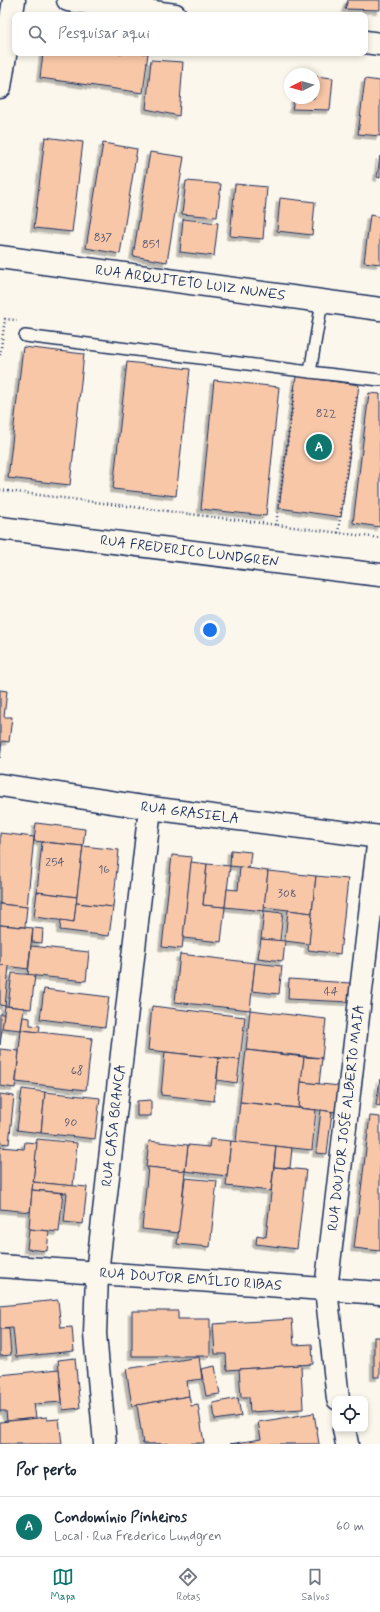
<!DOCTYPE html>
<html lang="pt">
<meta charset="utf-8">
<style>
:root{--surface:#fff;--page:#f2f2f3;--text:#1f2937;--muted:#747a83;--line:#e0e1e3;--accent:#0f766e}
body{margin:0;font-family:Mynerve,sans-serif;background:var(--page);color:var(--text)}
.controls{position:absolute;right:12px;bottom:12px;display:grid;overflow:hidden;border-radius:8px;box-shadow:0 2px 6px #0003}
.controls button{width:36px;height:36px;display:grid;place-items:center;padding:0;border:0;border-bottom:1px solid var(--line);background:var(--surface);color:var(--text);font:20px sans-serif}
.compass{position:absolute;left:284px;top:68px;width:36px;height:36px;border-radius:50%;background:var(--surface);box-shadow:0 2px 6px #0003;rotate:265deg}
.you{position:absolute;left:210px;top:630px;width:14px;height:14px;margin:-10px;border:3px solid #fff;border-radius:50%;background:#1a73e8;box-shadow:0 0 0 6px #1a73e833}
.badge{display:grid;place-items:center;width:26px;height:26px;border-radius:50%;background:var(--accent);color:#fff;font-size:13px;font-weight:700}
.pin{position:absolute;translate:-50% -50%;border:2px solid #fff;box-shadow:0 1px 4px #0006}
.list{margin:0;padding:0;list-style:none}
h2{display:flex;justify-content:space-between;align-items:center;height:52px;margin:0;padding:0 16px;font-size:17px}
h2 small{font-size:13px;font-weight:400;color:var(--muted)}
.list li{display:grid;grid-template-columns:26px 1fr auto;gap:12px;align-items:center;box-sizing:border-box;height:60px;padding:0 16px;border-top:1px solid var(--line)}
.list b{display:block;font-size:15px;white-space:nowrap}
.list p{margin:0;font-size:13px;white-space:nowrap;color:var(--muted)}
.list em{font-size:13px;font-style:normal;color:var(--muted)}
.icon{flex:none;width:22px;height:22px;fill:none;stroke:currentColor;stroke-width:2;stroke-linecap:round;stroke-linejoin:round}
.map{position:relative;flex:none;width:380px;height:1444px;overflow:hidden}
.search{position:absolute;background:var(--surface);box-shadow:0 2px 6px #0003;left:12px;right:12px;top:12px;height:44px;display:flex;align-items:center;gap:10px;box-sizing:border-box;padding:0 14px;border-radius:8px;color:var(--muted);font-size:15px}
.sheet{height:112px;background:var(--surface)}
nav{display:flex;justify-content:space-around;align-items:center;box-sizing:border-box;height:56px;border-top:1px solid var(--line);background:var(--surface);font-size:11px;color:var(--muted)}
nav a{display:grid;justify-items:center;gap:2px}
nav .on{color:var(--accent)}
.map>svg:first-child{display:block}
</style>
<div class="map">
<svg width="380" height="1444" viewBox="0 0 380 1444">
<defs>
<filter id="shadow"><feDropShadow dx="-3.5" dy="3.5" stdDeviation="0" flood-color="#0004"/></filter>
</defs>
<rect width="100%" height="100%" fill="#fbf7ec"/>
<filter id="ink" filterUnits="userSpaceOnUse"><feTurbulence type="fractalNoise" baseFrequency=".025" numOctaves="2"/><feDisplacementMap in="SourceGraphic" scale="8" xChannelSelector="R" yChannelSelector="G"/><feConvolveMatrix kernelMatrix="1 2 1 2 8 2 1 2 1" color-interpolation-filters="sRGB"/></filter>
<g filter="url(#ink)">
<g fill="#f8c7a8" stroke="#1b2f5e" filter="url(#shadow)">
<path d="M348 0H380V10L345 9Z"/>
<path d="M43 53H148L143 93 40 78Z"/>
<path d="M151 60 183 62 179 116 146 109Z"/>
<path d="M314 76 333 78 330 110 292 109 295 98H314Z"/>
<path d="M365 79 380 81V136L358 134Z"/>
<path d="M45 137 83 142 72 232 34 228Z"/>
<path d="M103 143 137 149 120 254 86 248Z"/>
<path d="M150 152 184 157 167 262 133 256Z"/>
<path d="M380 156V178L377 177Z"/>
<path d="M186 181 221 184 217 217 182 214Z"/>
<path d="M235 184 267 187 263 239 230 236Z"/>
<path d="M280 198 315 202 312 235 277 231Z"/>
<path d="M370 215 380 217V264L364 262Z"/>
<path d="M183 219 218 223 214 256 180 252Z"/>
<path d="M23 347 84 354 70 485 8 478Z"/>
<path d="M127 362 190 369 176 496 113 489Z"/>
<path d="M296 376 359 385 341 517 279 508Z"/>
<path d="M214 380 279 387 266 516 201 509Z"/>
<path d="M369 393 380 394V527L353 523Z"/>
<path d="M0 690 7 691 4 717H12L9 742 2 741 0 758Z"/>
<path d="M36 823 85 829 83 846 34 841Z"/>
<path d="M0 833 34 837 27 907 0 904Z"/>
<path d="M42 842 83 846 77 897 37 892Z"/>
<path d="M83 846 119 850 113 907 76 903Z"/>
<path d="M231 850 251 852 249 868 230 866Z"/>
<path d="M172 855 192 857 182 949 162 947Z"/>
<path d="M191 862 207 864 203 905 225 907 221 942 183 938Z"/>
<path d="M207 864 230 866 225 907 203 905Z"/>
<path d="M240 867 268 871 264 911 225 907 227 889 238 890Z"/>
<path d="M268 871 316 876 312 913 264 907Z"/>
<path d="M316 876 348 879 340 954 308 950Z"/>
<path d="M37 892 77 897 74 922 34 917Z"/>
<path d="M76 903 113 907 109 936 60 930 61 920 74 922Z"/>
<path d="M0 904 27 907 25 927 0 925Z"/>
<path d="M288 910 312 913 309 944 285 941Z"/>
<path d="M264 911 283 913 280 941 261 939Z"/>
<path d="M0 925 33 928 28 969 0 965Z"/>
<path d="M33 928 43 929 42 943 32 942Z"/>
<path d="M261 939 285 941 283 961 258 958Z"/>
<path d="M31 946 89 952 86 981 28 975Z"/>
<path d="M180 954 255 963 250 1010 175 1002Z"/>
<path d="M255 963 282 966 279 994 252 991Z"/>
<path d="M0 965 9 966 5 1006 0 1005Z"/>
<path d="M12 973 35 975 31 1009 8 1006Z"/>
<path d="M289 979 350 983 349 1002 288 999Z"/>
<path d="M44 989 109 997 105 1027 40 1019Z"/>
<path d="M5 1006 24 1008 21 1030 2 1028Z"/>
<path d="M152 1006 245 1017 240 1060 148 1050Z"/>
<path d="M250 1010 326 1019 322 1058 246 1050Z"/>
<path d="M0 1014H4L0 1045Z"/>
<path d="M23 1017 30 1018V1025L40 1026 39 1032 21 1030Z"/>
<path d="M21 1030 92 1038 86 1090 16 1082Z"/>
<path d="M0 1049 19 1051 15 1088 0 1086Z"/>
<path d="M246 1050 304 1057 299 1108 240 1102Z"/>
<path d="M165 1052 219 1058 214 1101 161 1095Z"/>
<path d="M304 1057 322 1058 319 1084 301 1082Z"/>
<path d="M219 1058 240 1060 237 1083 217 1080Z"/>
<path d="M380 1079V1106L376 1105Z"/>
<path d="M301 1082 340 1086 337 1112 299 1108Z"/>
<path d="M22 1089 45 1092 41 1133 17 1130Z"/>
<path d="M45 1092 100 1098 95 1139 41 1133Z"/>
<path d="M0 1094 14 1096 9 1144 0 1143Z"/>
<path d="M151 1100V1116H137V1101Z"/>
<path d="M240 1102 316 1110 312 1150 236 1142Z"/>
<path d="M321 1110 332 1112 327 1154 316 1153Z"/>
<path d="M370 1116 380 1117V1251L354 1248Z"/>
<path d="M37 1139 77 1143 73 1186 33 1182Z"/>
<path d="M210 1139 231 1141 227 1176 185 1171 188 1145 209 1147Z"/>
<path d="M149 1141 188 1145 185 1171 146 1167Z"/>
<path d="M231 1141 276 1146 271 1191 226 1186Z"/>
<path d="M25 1142 37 1143 30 1212 0 1209V1147L24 1149Z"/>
<path d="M276 1146 292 1148 290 1168 274 1167Z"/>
<path d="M148 1167 185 1171 179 1233 142 1229Z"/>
<path d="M274 1167 306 1170 297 1249 256 1244 257 1235 266 1237Z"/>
<path d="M185 1178 217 1181 210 1247 177 1244Z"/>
<path d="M33 1182 87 1187 83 1224 64 1222 67 1193 32 1190Z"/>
<path d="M32 1190 63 1193 59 1232 29 1229Z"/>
<path d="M29 1229 49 1231 47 1251 27 1249Z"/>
<path d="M58 1300 61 1328 72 1327 74 1351 16 1357 13 1328 0 1329V1306Z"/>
<path d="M132 1311H178V1319H210V1356H132Z"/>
<path d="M292 1319 294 1345 312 1344 313 1364 227 1370 226 1354H215L213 1324Z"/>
<path d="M0 1329H9L11 1355 0 1356Z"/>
<rect x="374" y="1337" width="6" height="40"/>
<path d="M199 1357 202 1379 187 1381 189 1396 132 1406 126 1369Z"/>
<path d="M75 1358 80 1408 63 1410 58 1360Z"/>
<path d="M301 1365 303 1409 250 1412 249 1397H241L239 1369Z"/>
<path d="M215 1366 220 1394 206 1396 201 1369Z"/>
<path d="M59 1369 62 1402 34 1404 36 1418 7 1421 6 1411H0V1375Z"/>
<path d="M189 1396 191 1406 198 1405 204 1443 143 1444 137 1405Z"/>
<path d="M238 1398 241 1416 215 1420 213 1403Z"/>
<path d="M314 1413 319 1444H230L261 1439 258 1422Z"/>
<path d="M47 1417V1420L59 1419 62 1444H0V1422Z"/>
</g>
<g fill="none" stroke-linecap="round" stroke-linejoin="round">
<defs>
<g id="lane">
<path d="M25 336 310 372 322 302"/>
<path d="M310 372 380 380"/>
</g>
<g id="street">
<path d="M68 0 175 15"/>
<path d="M365 42 380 44"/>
<path id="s1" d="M0 528 380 575"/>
<path id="s2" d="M0 785 150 808 380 837"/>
<path id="s3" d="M0 1266 380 1293"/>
<path id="s4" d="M338 1399 326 1289 379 837"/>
<path d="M344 1429 347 1444"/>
<path id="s5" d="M105 1444 95 1334 97 1273 150 808"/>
</g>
<g id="secondary">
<path d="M0 87 14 0"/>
<path id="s6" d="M0 257 380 309"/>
</g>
</defs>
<use href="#lane" stroke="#1b2f5e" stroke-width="14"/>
<use href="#street" stroke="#1b2f5e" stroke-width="25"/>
<use href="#secondary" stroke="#1b2f5e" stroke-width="25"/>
<g stroke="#1b2f5e" stroke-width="2.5" stroke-dasharray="1 3" stroke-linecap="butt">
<path d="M0 355 5 319 17 320"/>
<path d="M0 490 380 538"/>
<path d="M276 525 295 387"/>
<path d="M338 533 357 395"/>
</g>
<use href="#lane" stroke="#fbf7ec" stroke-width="11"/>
<use href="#street" stroke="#fbf7ec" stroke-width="22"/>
<use href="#secondary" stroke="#fbf7ec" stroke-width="22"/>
</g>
</g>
<g text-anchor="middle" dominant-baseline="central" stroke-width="4" stroke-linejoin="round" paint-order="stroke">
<g font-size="12" fill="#525570">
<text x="103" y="238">837</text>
<text x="151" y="245">851</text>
<text x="326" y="414">822</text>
<text x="55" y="863">254</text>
<text x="104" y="870">16</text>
<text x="287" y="894">308</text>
<text x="331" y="992">44</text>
<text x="77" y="1071">68</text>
<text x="71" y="1123">90</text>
</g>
<g font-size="14" fill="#1b2f5e" stroke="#fbf7ec">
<text stroke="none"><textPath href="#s6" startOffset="192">RUA ARQUITETO LUIZ NUNES</textPath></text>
<text stroke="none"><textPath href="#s1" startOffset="191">RUA FREDERICO LUNDGREN</textPath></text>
<text stroke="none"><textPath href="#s2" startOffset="192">RUA GRASIELA</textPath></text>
<text stroke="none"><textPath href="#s4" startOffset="283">RUA DOUTOR JOSÉ ALBERTO MAIA</textPath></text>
<text stroke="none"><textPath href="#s5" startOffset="320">RUA CASA BRANCA</textPath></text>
<text stroke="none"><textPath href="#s3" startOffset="191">RUA DOUTOR EMÍLIO RIBAS</textPath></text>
</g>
</g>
</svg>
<div class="controls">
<button><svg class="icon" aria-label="locate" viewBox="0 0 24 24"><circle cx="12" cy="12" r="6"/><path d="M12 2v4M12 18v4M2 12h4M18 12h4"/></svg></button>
</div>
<svg class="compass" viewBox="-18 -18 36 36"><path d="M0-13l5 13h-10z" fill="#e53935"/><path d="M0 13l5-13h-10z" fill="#747a83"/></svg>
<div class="you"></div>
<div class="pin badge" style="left:319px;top:447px">A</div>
<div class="search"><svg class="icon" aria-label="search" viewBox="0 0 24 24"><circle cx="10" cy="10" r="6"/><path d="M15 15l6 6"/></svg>Pesquisar aqui</div>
</div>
<section class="sheet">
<h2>Por perto<small></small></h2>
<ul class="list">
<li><span class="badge">A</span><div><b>Condomínio Pinheiros</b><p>Local · Rua Frederico Lundgren</p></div><em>60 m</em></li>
</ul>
</section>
<nav>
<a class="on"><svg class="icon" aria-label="map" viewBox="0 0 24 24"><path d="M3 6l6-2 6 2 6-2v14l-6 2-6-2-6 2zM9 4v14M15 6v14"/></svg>Mapa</a>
<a><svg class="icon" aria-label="directions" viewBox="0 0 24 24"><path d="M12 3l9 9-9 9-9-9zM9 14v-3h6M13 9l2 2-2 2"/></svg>Rotas</a>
<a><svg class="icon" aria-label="saved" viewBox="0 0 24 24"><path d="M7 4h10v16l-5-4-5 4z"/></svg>Salvos</a>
</nav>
